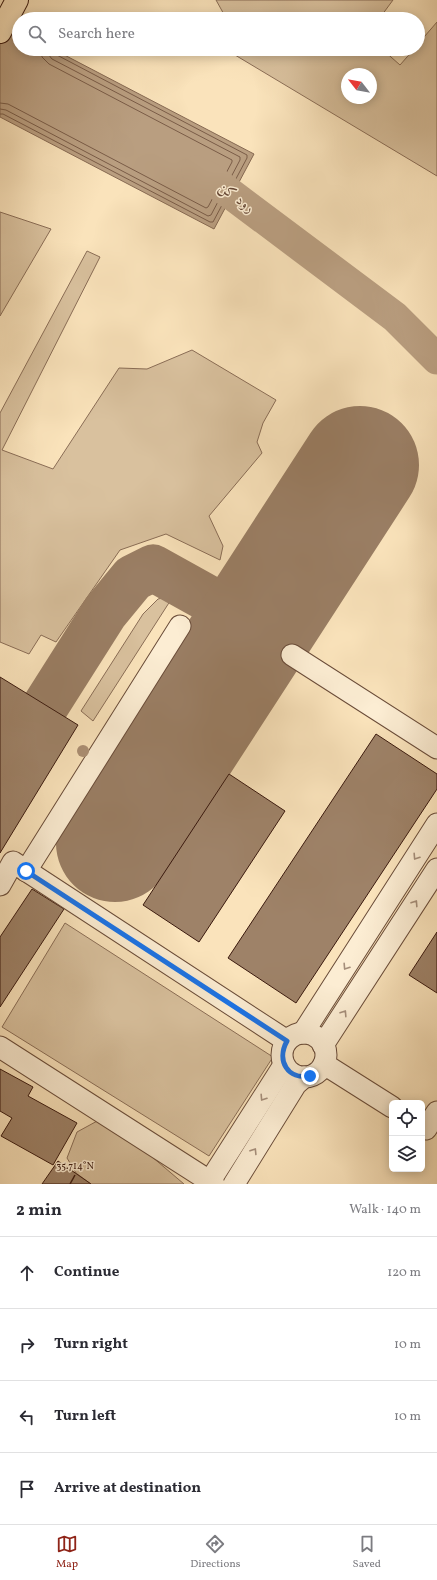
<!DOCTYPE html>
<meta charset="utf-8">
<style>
:root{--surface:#fff;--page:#f7f7f7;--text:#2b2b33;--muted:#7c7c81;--line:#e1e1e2;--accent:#8f2418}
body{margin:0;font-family:Vollkorn,Amiri,serif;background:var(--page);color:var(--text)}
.controls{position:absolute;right:12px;bottom:12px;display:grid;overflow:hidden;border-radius:6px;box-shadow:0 2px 10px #0003}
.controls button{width:36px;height:36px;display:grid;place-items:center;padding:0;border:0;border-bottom:1px solid var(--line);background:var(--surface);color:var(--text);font:20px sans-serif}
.compass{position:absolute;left:341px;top:68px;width:36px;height:36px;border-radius:50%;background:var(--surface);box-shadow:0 2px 10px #0003;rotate:301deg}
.stop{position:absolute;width:12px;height:12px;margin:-9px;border:3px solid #1a73e8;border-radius:50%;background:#fff}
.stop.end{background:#1a73e8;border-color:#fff;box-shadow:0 1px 4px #0008}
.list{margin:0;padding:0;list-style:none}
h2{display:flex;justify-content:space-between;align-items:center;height:52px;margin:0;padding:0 16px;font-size:17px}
h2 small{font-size:13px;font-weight:400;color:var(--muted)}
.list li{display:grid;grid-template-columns:26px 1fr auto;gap:12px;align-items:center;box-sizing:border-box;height:72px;padding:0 16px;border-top:1px solid var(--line)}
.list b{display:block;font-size:15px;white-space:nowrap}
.list em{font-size:13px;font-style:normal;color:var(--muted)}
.icon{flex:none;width:22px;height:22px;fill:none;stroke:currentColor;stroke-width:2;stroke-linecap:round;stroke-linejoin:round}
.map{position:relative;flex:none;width:437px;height:1184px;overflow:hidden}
.search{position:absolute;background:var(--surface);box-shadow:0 2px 10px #0003;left:12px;right:12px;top:12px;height:44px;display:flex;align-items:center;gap:10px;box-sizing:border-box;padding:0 14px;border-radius:22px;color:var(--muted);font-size:15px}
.sheet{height:340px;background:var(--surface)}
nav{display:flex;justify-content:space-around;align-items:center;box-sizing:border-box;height:56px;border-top:1px solid var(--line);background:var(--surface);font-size:11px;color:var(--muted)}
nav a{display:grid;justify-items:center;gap:2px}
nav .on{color:var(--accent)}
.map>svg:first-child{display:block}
</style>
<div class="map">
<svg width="437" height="1184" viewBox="0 0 437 1184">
<rect width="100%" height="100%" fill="#fae3bb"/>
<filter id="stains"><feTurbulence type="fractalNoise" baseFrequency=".005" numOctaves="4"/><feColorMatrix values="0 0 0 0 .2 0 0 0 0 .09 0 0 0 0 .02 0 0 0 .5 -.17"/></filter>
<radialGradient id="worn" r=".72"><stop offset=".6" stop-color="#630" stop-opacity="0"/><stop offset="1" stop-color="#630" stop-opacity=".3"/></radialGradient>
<g fill="#d9c19e" stroke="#8a6d56" fill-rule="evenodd">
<path d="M216 0H393L379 19H218L226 18Z"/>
<path d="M437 22V176L225 49H382L400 65 414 49H418V44ZM347 74H371V98H347Z"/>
<path d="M0 212 51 229 0 316Z"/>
<path d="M87 251 100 257 2 450 53 469 119 368 147 369 192 350 276 400 263 423 257 442 262 453 209 516 223 546 220 560 166 534 120 550 56 642 41 635 29 654 0 642V413Z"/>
<path d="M174 595 93 721 81 711 143 614 158 599Z"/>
<path d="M65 923 273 1057 209 1156 2 1027Z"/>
<path d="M99 1120 138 1145 184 1184H91L76 1173 67 1158 77 1132Z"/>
</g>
<path fill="#b99e80" stroke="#866952" d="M0 26 19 34V49H53L254 154 214 229 0 117Z"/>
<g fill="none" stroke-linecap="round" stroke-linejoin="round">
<g stroke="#7a5c47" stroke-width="1">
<path d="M0 103 8 104 206 208 208 207 232 162V160L49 64 42 57 41 49"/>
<path d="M0 109 6 110 208 216 211 215 240 160V157L52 59 48 54 47 49"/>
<path d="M0 114H3L210 222H213L247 158V155L55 54 52 49"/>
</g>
<path stroke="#b99e80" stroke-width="31" d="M197 171 207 176 395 317 437 359"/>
<path stroke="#9a7e64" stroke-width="47" d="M46 705 105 612 133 578 153 568 207 598 230 621 235 642 230 666"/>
<path stroke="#9a7e64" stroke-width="118" d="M115 843 360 465"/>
</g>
<g fill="#9e8268" stroke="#3a190e">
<path d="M0 677 78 725 0 853Z"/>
<path d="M376 734 437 774V789L296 1003 228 958Z"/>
<path d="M229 774 285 811 199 942 143 905Z"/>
<path d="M32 889 64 909 0 1007V937Z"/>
<path d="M437 932V993L409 975Z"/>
<path d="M0 1069 33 1087 28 1096 77 1123 53 1165 1 1136 12 1118 0 1111Z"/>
<path d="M58 1161 91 1184H42Z"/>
</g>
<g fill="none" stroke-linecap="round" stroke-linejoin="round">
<defs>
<g id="minor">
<path d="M292 655 437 748"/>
<path d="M26 871 180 626"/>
<path d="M0 885 13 862 287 1041"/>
<path d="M303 1033 437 824"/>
<circle cx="304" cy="1055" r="22"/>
<path d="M323 1045 437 869"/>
<path d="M0 1047 214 1184"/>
<path d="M324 1064 392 1107"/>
<path d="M426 1129 437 1112"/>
<path d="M210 1181 284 1065"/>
<path d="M234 1184 296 1084 304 1077"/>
</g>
<path id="highway" d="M0 32 17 0"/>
</defs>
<use href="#minor" stroke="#6a4c39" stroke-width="23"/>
<use href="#highway" stroke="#3a190e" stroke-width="24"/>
<use href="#minor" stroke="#fcedd3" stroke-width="21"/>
<use href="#highway" stroke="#fae3bb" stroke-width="22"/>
</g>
<circle fill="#ab8f74" cx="83" cy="751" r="6"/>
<defs><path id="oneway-chevron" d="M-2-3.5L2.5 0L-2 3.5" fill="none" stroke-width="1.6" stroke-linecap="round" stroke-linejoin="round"/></defs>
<g stroke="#a58e7a">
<use href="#oneway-chevron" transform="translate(416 857) rotate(123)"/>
<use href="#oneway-chevron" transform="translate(415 903) rotate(-57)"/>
<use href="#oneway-chevron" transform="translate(346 967) rotate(123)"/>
<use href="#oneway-chevron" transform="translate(344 1013) rotate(-57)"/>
<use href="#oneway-chevron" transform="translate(263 1098) rotate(123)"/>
<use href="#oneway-chevron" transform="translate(254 1151) rotate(-58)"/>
</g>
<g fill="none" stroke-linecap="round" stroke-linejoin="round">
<path stroke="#1a73e8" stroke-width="5" d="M26 871 287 1041C276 1061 288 1080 310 1076"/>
</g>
<path fill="none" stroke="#3a190e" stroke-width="1.5" d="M70 1184 75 1175"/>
<g text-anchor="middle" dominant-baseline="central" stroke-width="3" stroke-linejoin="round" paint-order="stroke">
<g font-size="15" font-style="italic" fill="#664836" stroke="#fcedd3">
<text transform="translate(236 198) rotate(37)">رود کن</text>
</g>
</g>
<g font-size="10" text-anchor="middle" fill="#3a190e" stroke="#fcedd3" stroke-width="3" stroke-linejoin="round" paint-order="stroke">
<text x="75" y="1169">35.714°N</text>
</g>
<rect width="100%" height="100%" filter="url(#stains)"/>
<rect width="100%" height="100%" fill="url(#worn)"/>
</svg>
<div class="controls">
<button><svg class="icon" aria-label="locate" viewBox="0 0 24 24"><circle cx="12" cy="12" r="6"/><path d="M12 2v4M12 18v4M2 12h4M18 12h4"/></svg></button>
<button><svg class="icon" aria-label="layers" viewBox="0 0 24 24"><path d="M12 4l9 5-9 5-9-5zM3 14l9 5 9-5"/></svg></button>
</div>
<svg class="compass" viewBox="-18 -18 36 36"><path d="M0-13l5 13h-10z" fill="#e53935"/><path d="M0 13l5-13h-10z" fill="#7c7c81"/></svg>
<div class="stop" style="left:26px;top:871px"></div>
<div class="stop end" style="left:310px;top:1076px"></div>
<div class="search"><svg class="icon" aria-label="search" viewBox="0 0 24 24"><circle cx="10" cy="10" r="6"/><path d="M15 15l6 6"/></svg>Search here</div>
</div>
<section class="sheet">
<h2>2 min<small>Walk · 140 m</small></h2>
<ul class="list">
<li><svg class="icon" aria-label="ahead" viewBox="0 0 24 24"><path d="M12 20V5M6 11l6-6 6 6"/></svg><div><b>Continue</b></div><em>120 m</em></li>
<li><svg class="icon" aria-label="right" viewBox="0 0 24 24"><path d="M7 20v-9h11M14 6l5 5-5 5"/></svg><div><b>Turn right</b></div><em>10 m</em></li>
<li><svg class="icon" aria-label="left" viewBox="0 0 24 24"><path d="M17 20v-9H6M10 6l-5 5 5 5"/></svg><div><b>Turn left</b></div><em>10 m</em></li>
<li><svg class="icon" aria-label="arrive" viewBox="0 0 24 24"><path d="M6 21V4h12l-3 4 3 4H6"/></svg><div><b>Arrive at destination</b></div></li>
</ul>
</section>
<nav>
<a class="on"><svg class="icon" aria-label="map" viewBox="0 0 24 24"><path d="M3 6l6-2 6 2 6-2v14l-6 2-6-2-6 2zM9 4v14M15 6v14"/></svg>Map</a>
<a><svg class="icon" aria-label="directions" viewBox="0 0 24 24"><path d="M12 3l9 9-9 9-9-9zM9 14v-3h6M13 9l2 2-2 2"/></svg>Directions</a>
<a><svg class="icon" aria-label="saved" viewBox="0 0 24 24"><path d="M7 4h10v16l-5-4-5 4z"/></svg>Saved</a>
</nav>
